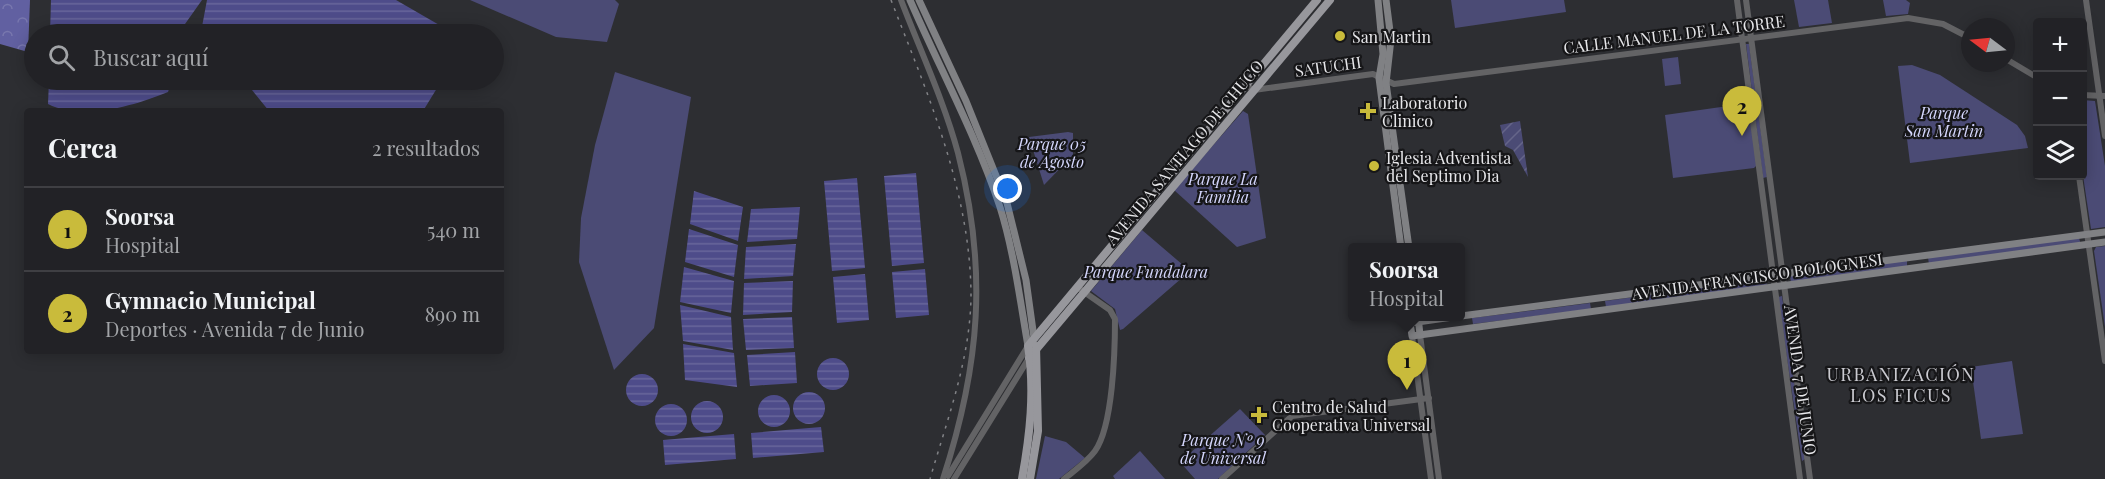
<!DOCTYPE html>
<html lang="es">
<meta charset="utf-8">
<style>
:root{--surface:#222226;--page:#2e2f32;--text:#f1f3f6;--muted:#a2a4a7;--line:#3f3f43;--accent:#c9bb3b}
body{margin:0;font-family:"Playfair Display",serif;background:var(--page);color:var(--text)}
.controls{position:absolute;right:18px;top:18px;display:grid;overflow:hidden;border-radius:6px;box-shadow:0 3px 15px #0003}
.controls button{width:54px;height:54px;display:grid;place-items:center;padding:0;border:0;border-bottom:2px solid var(--line);background:var(--surface);color:var(--text);font:30px sans-serif}
.compass{position:absolute;left:1961px;top:18px;width:54px;height:54px;border-radius:50%;background:var(--surface);box-shadow:0 3px 15px #0003;rotate:286deg}
.you{position:absolute;left:1008px;top:189px;width:21px;height:21px;margin:-15px;border:4px solid #fff;border-radius:50%;background:#1a73e8;box-shadow:0 0 0 9px #1a73e833}
.badge{display:grid;place-items:center;width:39px;height:39px;border-radius:50%;background:var(--accent);color:#111;font-size:20px;font-weight:700}
.pin{position:absolute;translate:-50% -50px;filter:drop-shadow(0 2px 3px #0008)}
.pin::after{content:'';position:absolute;top:32px;width:21px;height:18px;background:inherit;clip-path:polygon(0 0,100% 0,50% 100%)}
.popup{position:absolute;left:1348px;top:243px;width:117px;height:78px;box-sizing:border-box;display:grid;place-content:center;border-radius:6px;background:var(--surface);filter:drop-shadow(0 2px 4px #0005);font-size:20px;white-space:nowrap;color:var(--muted)}
.popup b{font-size:22px;color:var(--text)}
.popup::after{content:'';position:absolute;left:50%;top:100%;margin-left:-12px;border:12px solid transparent;border-top-color:var(--surface)}
.list{margin:0;padding:0;list-style:none}
h2{display:flex;justify-content:space-between;align-items:center;height:78px;margin:0;padding:0 24px;font-size:26px}
h2 small{font-size:20px;font-weight:400;color:var(--muted)}
.list li{display:grid;grid-template-columns:39px 1fr auto;gap:18px;align-items:center;box-sizing:border-box;height:84px;padding:0 24px;border-top:2px solid var(--line)}
.list b{display:block;font-size:22px;white-space:nowrap}
.list p{margin:0;font-size:20px;white-space:nowrap;color:var(--muted)}
.list em{font-size:20px;font-style:normal;color:var(--muted)}
.icon{flex:none;width:33px;height:33px;fill:none;stroke:currentColor;stroke-width:2;stroke-linecap:round;stroke-linejoin:round}
.map{position:relative;flex:none;width:2105px;height:479px;overflow:hidden}
.search{position:absolute;background:var(--surface);box-shadow:0 3px 15px #0003;left:24px;top:24px;width:480px;height:66px;display:flex;align-items:center;gap:15px;box-sizing:border-box;padding:0 21px;border-radius:33px;color:var(--muted);font-size:22px}
.panel{position:absolute;background:var(--surface);box-shadow:0 3px 15px #0003;left:24px;top:108px;width:480px;height:246px;border-radius:6px}
.map>svg:first-child{display:block}
</style>
<div class="map">
<svg width="2105" height="479" viewBox="0 0 2105 479">
<defs>
<pattern id="forest-crowns" width="20" height="18" patternUnits="userSpaceOnUse" patternTransform="scale(1.5)"><rect width="20" height="18" fill="#6160a1"/><path d="M2 6a3 3 0 1 1 6 0M12 15a3 3 0 1 1 6 0" fill="none" stroke="#7877ae"/></pattern>
<pattern id="garden-furrows" width="10" height="10" patternUnits="userSpaceOnUse" patternTransform="scale(1.5)"><rect width="10" height="10" fill="#4b4b75"/><path d="M-1 1l2-2M0 10L10 0M9 11l2-2" fill="none" stroke="#656589"/></pattern>
<pattern id="water-rules" width="6" height="5" patternUnits="userSpaceOnUse" patternTransform="scale(1.5)"><rect width="6" height="5" fill="#4e4c8a"/><path d="M0 2.5h6" fill="none" stroke="#68669b"/></pattern>
</defs>
<rect width="100%" height="100%" fill="#2d2e32"/>
<g fill="#4b4b75">
<path d="M470 0H615L619 4 607 42 556 37Z"/>
<path d="M1451 0H1564L1566 12 1455 28Z"/>
<path d="M1794 0H1828L1832 23 1799 27Z"/>
<path d="M1883 0H1906L1910 3 1908 14 1886 16Z"/>
<path d="M1746 44H1749L1767 177 1763 178Z"/>
<path d="M1678 57 1681 84 1665 86 1662 59Z"/>
<path d="M1912 65 1940 75 2017 125 2025 136 2028 148 1910 163 1898 66Z"/>
<path d="M615 72 691 97 654 328 614 370 579 262 581 218 595 145Z"/>
<path d="M2082 100 2095 101 2105 166V227L2091 229 2082 169Z"/>
<path d="M1749 103 1757 165 1754 168 1673 178 1665 115Z"/>
<path d="M1243 111 1248 114 1266 238 1237 247 1174 190Z"/>
<path d="M1068 132 1073 133V155L1044 185 1029 137Z"/>
<path d="M1142 230 1190 271 1123 329 1120 330 1115 309 1091 291Z"/>
<path d="M2079 238 2081 245 1929 265 1928 257Z"/>
<path d="M2105 246V327L2094 251 2096 247Z"/>
<path d="M1907 260V268L1791 283 1790 275Z"/>
<path d="M1766 279 1767 286 1606 307 1605 301Z"/>
<path d="M1782 296 1805 459 1802 461 1778 297Z"/>
<path d="M1590 303 1591 309 1473 324 1472 318Z"/>
<path d="M2012 361 2023 434 1981 439 1971 367Z"/>
<path d="M1240 409 1265 435 1218 479H1195L1180 462Z"/>
<path d="M1045 436 1066 442 1085 458 1059 479H1036Z"/>
<path d="M1140 451 1165 479H1115L1113 476Z"/>
</g>
<path fill="url(#forest-crowns)" d="M0 0H30L28 52 0 44Z"/>
<path fill="url(#garden-furrows)" d="M1520 121 1528 177 1513 150 1505 146 1500 125Z"/>
<g fill="url(#water-rules)">
<path d="M51 0H202L185 24 183 34H50Z"/>
<path d="M207 0H396L441 26 446 34H204L201 32Z"/>
<path d="M49 80H172L168 92C134 106 82 121 48 104Z"/>
<path d="M244 80H442L423 111H269Z"/>
<path d="M916 173 924 263 892 266 884 176Z"/>
<path d="M857 178 865 268 832 271 824 181Z"/>
<path d="M694 191 743 207 738 241 690 224Z"/>
<path d="M800 207 797 239 747 242 751 209Z"/>
<path d="M689 229 738 245 734 277 685 262Z"/>
<path d="M796 244 793 276 744 279 746 247Z"/>
<path d="M684 267 734 281 731 313 680 302Z"/>
<path d="M925 269 929 315 896 318 892 272Z"/>
<path d="M865 274 869 320 837 323 833 277Z"/>
<path d="M793 281 792 312 743 315 744 283Z"/>
<path d="M680 305 731 317 733 350 683 341Z"/>
<path d="M792 317 794 348 746 350 743 319Z"/>
<path d="M683 344 734 353 737 387 685 380Z"/>
<path d="M795 352 797 383 750 386 747 355Z"/>
<circle cx="833" cy="374" r="16"/>
<circle cx="642" cy="390" r="16"/>
<circle cx="809" cy="408" r="16"/>
<circle cx="774" cy="411" r="16"/>
<circle cx="707" cy="417" r="16"/>
<circle cx="671" cy="420" r="16"/>
<path d="M821 427 824 452 753 458 751 433Z"/>
<path d="M734 434 736 459 665 465 663 440Z"/>
</g>
<g fill="none" stroke-linecap="round" stroke-linejoin="round">
<g stroke="#636365" stroke-width="6">
<path d="M901 0C920 50 944 101 958 153 988 270 980 365 943 479"/>
<path d="M1737 0 1800 479"/>
<path d="M1746 0 1810 479"/>
<path d="M2086 0 2105 136"/>
<path d="M2006 59 2038 78"/>
<path d="M1245 85 1254 90 1373 74 1394 84 1908 18 1943 24 1970 38"/>
<path d="M2082 95 2105 96"/>
<path d="M2079 176 2105 361"/>
<path d="M1420 335 1439 479"/>
<path d="M1412 336 1431 479"/>
<path d="M948 476 1028 346"/>
<path d="M954 479 1029 358"/>
<path d="M1064 479C1075 470 1087 462 1095 451 1113 426 1115 351 1115 319L1110 310 1077 287"/>
<path d="M1222 479 1292 416 1429 398"/>
</g>
<g stroke="#808184" stroke-width="7">
<path d="M910 0C940 69 976 135 1000 207 1014 252 1020 300 1028 346"/>
<path d="M919 0 966 101 1007 203 1026 280 1034 338"/>
<path d="M1378 0 1383 54 1379 78 1401 248"/>
<path d="M1386 0 1391 39 1386 83 1409 248"/>
<path d="M1409 316 1412 336 2105 242"/>
<path d="M1418 316 1420 335"/>
<path d="M1461 316 2105 232"/>
<path d="M1410 323 1460 316"/>
</g>
<g stroke="#97979c" stroke-width="8">
<path d="M1029 358 1330 0"/>
<path d="M1022 479C1030 435 1035 391 1028 346L1317 0"/>
<path d="M1030 479 1038 431 1036 346"/>
</g>
<path stroke="#828387" stroke-width="1.5" stroke-dasharray="3 6" stroke-linecap="butt" d="M891 0C928 95 971 193 971 297 970 360 947 420 930 479"/>
</g>
<g fill="#c9bb3b" stroke="#161618" stroke-width="2">
<circle cx="1340" cy="36" r="6"/>
<path d="M1365 102h6v6h6v6h-6v6h-6v-6h-6v-6h6z"/>
<circle cx="1374" cy="166" r="6"/>
<path d="M1256 406h6v6h6v6h-6v6h-6v-6h-6v-6h6z"/>
</g>
<g text-anchor="middle" dominant-baseline="central" stroke-width="4.5" stroke-linejoin="round" paint-order="stroke">
<g font-size="16" fill="#e7e7ea" stroke="#161618">
<text transform="translate(1674 34) rotate(-7)">CALLE MANUEL DE LA TORRE</text>
<text transform="translate(1328 66) rotate(-8)">SATUCHI</text>
<text transform="translate(1184 152) rotate(-50)">AVENIDA SANTIAGO DE CHUCO</text>
<text transform="translate(1757 276) rotate(-8)">AVENIDA FRANCISCO BOLOGNESI</text>
<text transform="translate(1801 380) rotate(82)">AVENIDA 7 DE JUNIO</text>
</g>
<g font-size="16" fill="#e7e7ea" stroke="#161618" text-anchor="start">
<text x="1352" y="36">San Martin</text>
<text x="1382" y="102">Laboratorio<tspan x="1382" dy="18">Clinico</tspan></text>
<text x="1386" y="157">Iglesia Adventista<tspan x="1386" dy="18">del Septimo Dia</tspan></text>
<text x="1272" y="406">Centro de Salud<tspan x="1272" dy="18">Cooperativa Universal</tspan></text>
</g>
<g font-size="16" font-style="italic" fill="#d5d7fd" stroke="#161618">
<text x="1944" y="112">Parque<tspan x="1944" dy="18">San Martin</tspan></text>
<text x="1052" y="143">Parque 05<tspan x="1052" dy="18">de Agosto</tspan></text>
<text x="1223" y="178">Parque La<tspan x="1223" dy="18">Familia</tspan></text>
<text x="1146" y="271">Parque Fundalara</text>
<text x="1223" y="439">Parque Nº 9<tspan x="1223" dy="18">de Universal</tspan></text>
</g>
<g font-size="18" letter-spacing="1.5" fill="#cacad0" stroke="#161618">
<text x="1901" y="374">URBANIZACIÓN<tspan x="1901" dy="21">LOS FICUS</tspan></text>
</g>
</g>
</svg>
<div class="controls">
<button>+</button>
<button>−</button>
<button><svg class="icon" aria-label="layers" viewBox="0 0 24 24"><path d="M12 4l9 5-9 5-9-5zM3 14l9 5 9-5"/></svg></button>
</div>
<svg class="compass" viewBox="-18 -18 36 36"><path d="M0-13l5 13h-10z" fill="#e53935"/><path d="M0 13l5-13h-10z" fill="#a2a4a7"/></svg>
<div class="you"></div>
<div class="pin badge" style="left:1407px;top:390px">1</div>
<div class="popup"><b>Soorsa</b>Hospital</div>
<div class="pin badge" style="left:1742px;top:136px">2</div>
<div class="search"><svg class="icon" aria-label="search" viewBox="0 0 24 24"><circle cx="10" cy="10" r="6"/><path d="M15 15l6 6"/></svg>Buscar aquí</div>
<section class="panel">
<h2>Cerca<small>2 resultados</small></h2>
<ul class="list">
<li><span class="badge">1</span><div><b>Soorsa</b><p>Hospital</p></div><em>540 m</em></li>
<li><span class="badge">2</span><div><b>Gymnacio Municipal</b><p>Deportes · Avenida 7 de Junio</p></div><em>890 m</em></li>
</ul>
</section>
</div>
